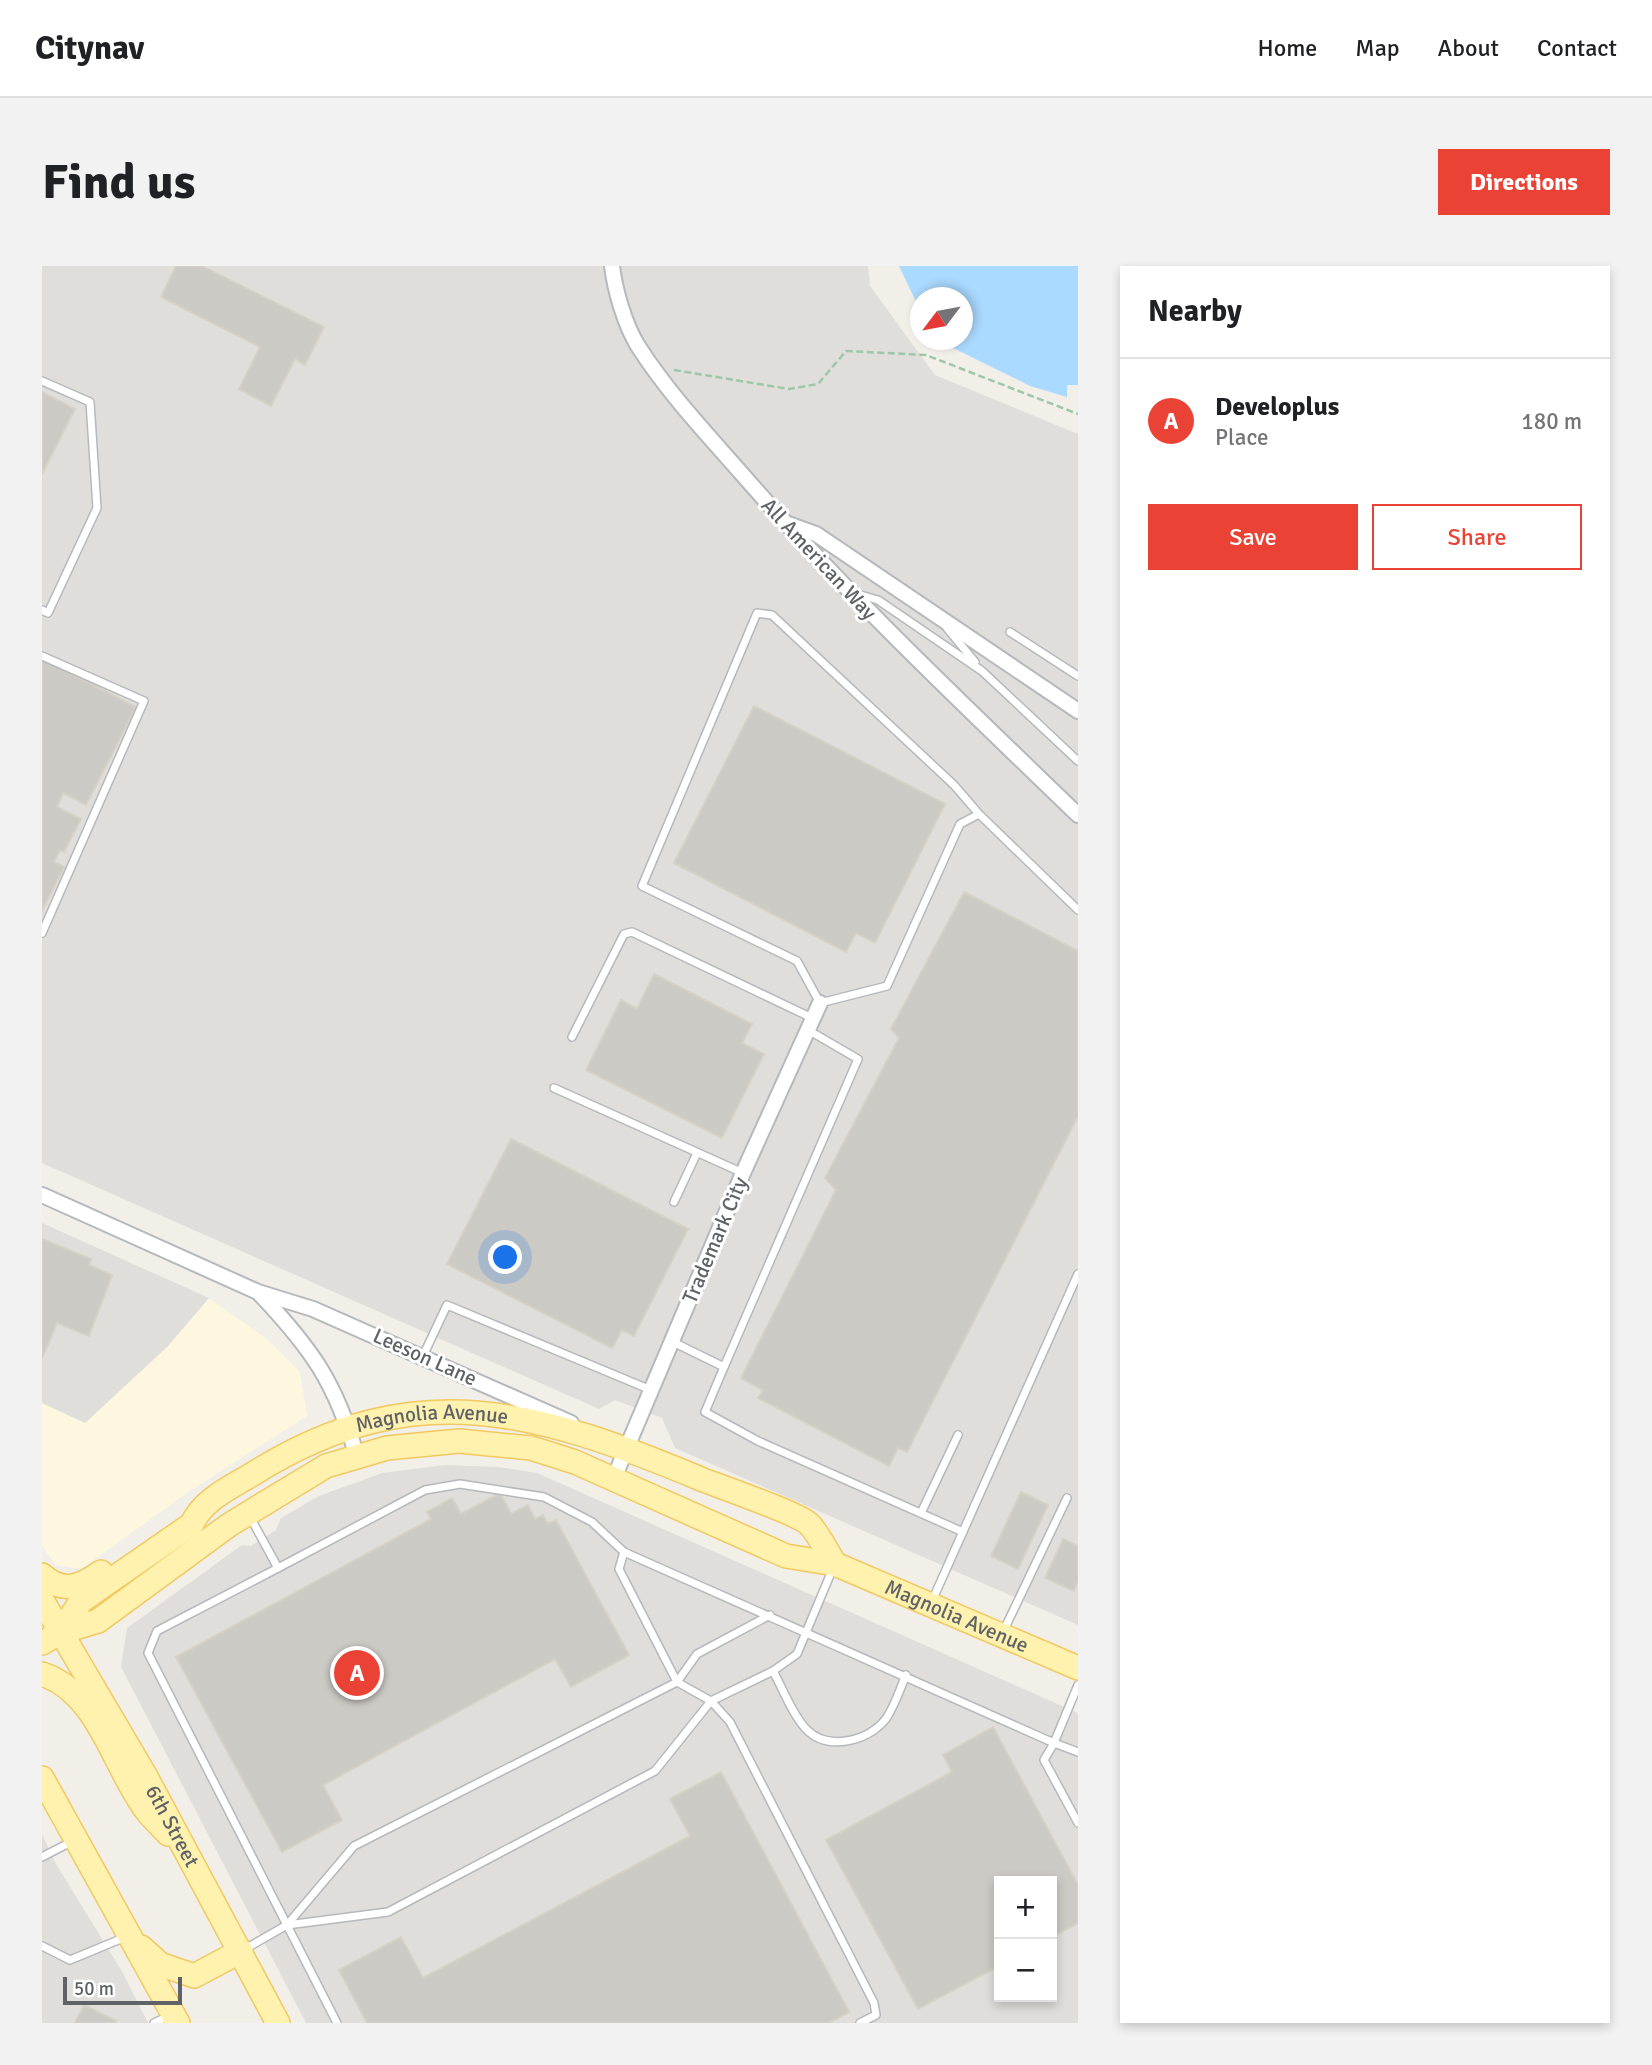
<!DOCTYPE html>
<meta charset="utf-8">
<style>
:root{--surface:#fff;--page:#f2f2f2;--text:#202124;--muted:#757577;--line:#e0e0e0;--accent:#ea4335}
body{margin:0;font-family:Signika,sans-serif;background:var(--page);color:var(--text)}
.controls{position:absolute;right:21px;bottom:21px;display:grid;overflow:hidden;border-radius:0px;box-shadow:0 4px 10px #0003}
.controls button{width:63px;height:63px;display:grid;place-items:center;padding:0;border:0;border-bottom:2px solid var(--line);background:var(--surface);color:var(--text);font:35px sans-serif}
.compass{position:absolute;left:868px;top:21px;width:63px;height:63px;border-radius:50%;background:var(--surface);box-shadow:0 4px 10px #0003;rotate:238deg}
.scale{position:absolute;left:21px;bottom:18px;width:119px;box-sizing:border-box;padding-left:7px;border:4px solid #5f6368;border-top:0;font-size:19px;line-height:24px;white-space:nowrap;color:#5f6368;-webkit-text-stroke:5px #fff;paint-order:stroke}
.you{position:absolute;left:464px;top:992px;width:24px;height:24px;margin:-18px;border:5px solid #fff;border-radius:50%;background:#1a73e8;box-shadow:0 0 0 10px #1a73e833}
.badge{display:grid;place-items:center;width:46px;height:46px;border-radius:50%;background:var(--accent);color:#fff;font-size:23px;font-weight:700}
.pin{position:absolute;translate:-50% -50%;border:4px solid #fff;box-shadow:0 2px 7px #0006}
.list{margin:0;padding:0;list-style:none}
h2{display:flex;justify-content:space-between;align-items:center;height:91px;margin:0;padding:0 28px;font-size:30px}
h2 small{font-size:23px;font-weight:400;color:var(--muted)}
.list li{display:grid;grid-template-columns:46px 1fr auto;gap:21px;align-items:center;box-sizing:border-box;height:126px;padding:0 28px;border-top:2px solid var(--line)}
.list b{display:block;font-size:26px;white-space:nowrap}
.list p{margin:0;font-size:23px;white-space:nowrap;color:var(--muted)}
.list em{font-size:23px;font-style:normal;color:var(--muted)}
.actions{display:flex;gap:14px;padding:21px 28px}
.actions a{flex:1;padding:16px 0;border:2px solid var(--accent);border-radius:0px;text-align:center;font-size:24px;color:var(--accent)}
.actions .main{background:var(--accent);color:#fff}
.map{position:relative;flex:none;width:1036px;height:1757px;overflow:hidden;border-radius:0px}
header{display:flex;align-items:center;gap:42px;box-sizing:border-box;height:98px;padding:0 35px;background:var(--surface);border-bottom:2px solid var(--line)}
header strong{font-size:33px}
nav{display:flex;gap:38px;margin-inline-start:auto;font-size:24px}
.intro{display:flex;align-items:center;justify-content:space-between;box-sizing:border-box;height:168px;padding:0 42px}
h1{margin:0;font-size:49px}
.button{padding:18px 32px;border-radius:0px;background:var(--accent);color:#fff;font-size:24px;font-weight:700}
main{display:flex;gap:42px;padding:0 42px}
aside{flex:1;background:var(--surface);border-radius:0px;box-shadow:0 4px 10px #0003}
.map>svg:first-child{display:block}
</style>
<header>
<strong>Citynav</strong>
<nav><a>Home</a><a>Map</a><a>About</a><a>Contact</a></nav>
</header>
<div class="intro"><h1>Find us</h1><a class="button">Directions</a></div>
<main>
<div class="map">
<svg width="1036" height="1757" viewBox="0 0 1036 1757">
<rect width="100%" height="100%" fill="#f1efe8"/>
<path fill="#fef7e0" d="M167 1032 226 1074 258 1106 265 1150 146 1226 39 1303 14 1299 0 1280V1137L43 1157 125 1081Z"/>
<g fill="#e0deda" fill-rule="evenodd">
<path d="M0 0H826L828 20 893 109 1036 168V1359L633 1182 620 1152 573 1134 557 1143 0 897Z"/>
<path d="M0 957 167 1032 125 1081 43 1157 0 1137Z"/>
<path d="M403 1199 456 1201 495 1207 1036 1447V1757H264L79 1401 85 1362 200 1279 209 1280 234 1264 239 1252 277 1230 340 1207ZM957 1615H1010V1731H957Z"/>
<path d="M0 1568 14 1598 81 1707 106 1757H0Z"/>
</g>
<path fill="#aadaff" d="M857 0H1036V119H1025V131L988 120 897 75 920 74V32H878V44Z"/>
<g fill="#cccac5" stroke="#d6d1c6" stroke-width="2">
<path d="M134 0H160L282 61 263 99 253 93 229 140 197 123 218 81 119 31Z"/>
<path d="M0 126 33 143 0 208Z"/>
<path d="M0 393 94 441 44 539 21 527 15 541 39 553 22 586 18 584 12 596 22 601 0 645Z"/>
<path d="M712 440 903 538 833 677 814 667 804 686 632 597Z"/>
<path d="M922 626 1036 685V850L865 1186 856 1182 847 1200 716 1132 721 1124 699 1112 794 924 783 912 857 772 849 763Z"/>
<path d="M612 708 710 758 700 777 722 788 680 872 544 804 579 734 595 743Z"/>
<path d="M469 873 646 963 592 1070 580 1064 570 1082 405 998Z"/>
<path d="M0 973 49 993 47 999 70 1009 47 1070 15 1057 0 1092Z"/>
<path d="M979 1226 1006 1239 976 1303 949 1290Z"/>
<path d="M458 1227 469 1248 486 1239 493 1253 501 1249 506 1258 514 1254 587 1389 529 1421 513 1393 281 1519 300 1554 240 1586 134 1391 389 1253 385 1246 410 1232 419 1248Z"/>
<path d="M1021 1273 1036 1280V1315L1032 1325 1003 1312Z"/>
<path d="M951 1461 1036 1619V1657L1010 1671V1615H957V1700L876 1743 784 1574 910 1506 901 1489Z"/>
<path d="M679 1506 807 1746 787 1757H325L297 1704 359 1671 381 1712 648 1570 628 1533Z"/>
<path d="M42 1739 74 1755 73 1757H33Z"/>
</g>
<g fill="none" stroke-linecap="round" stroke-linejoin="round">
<defs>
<g id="service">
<path d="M0 115 48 136 55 242 6 347 0 344"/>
<path d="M815 328 836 334 940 405 1036 495"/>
<path d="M905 362 933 396"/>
<path d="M968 366 1036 410"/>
<path d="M0 390 102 435 0 667"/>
<path d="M937 548 912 519 730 349 715 347 600 620 755 695 778 737 845 720 918 558 937 548 1036 644"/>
<path d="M530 771 582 668 590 666 770 752"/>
<path d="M512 822 701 907"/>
<path d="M632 936 655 887"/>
<path d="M631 1076 682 1101 663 1146 716 1175 921 1266"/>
<path d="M381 1090 405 1039 609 1124"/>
<path d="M682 1101 816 793 766 764"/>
<path d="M879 1247 916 1169"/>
<path d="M207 1249 236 1302 115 1365 106 1387 295 1757"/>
<path d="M582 1286 577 1303 635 1416 655 1388 728 1349"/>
<path d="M236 1302 383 1224 418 1218 502 1231 550 1256 582 1286 1012 1477 1036 1419"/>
<path d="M890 1335 1036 1008"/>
<path d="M961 1366 1025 1232"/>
<path d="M731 1405C741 1423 750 1448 764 1463 785 1485 824 1476 843 1454 852 1442 858 1423 864 1409"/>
<path d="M1036 1486 1012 1477 1002 1494 1036 1557"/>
<path d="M0 1591 31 1575"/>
<path d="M245 1659 346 1646 613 1505 669 1435 688 1456 832 1737 834 1749 818 1757"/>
<path d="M0 1680 28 1694 86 1670"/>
<path d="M203 1683 245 1659 312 1580 635 1416 669 1435 731 1405 755 1388 791 1302"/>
<path d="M112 1757 127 1750"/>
</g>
<g id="minor">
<path d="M570 0C573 25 583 59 596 80 626 127 664 167 700 208 805 329 921 438 1036 549"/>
<path d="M746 258 774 268 1036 445"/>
<path d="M0 929 216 1026 271 1043 529 1157"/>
<path d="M217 1027C270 1083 294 1117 315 1191"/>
<path d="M572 1212 701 907 778 737"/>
</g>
<g id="primary">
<path d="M0 1309C20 1327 37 1322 59 1306"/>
<path id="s1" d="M0 1334 103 1509 236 1757"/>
<path id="s2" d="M19 1366 39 1335 150 1258C161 1233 190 1221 214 1206 374 1107 498 1146 659 1213 679 1221 755 1247 767 1258 777 1268 785 1286 793 1298"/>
<path id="s3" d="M0 1377 19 1366 56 1355 187 1259 284 1200 345 1182 417 1175 489 1182 533 1196 744 1290 793 1298 1036 1402"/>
<path d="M0 1408C57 1427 71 1500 104 1544 110 1552 119 1560 126 1568"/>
<path d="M0 1512 136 1757"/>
<path d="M99 1681 118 1698 152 1710 199 1685"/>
</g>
</defs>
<use href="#service" stroke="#b5b8bc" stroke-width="10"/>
<use href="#minor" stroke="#b5b8bc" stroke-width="18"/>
<use href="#primary" stroke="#f2c960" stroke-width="26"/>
<path stroke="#9cc7a9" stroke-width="2.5" stroke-dasharray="7 3.5" stroke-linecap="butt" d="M632 104 747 123 776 118 804 85 884 89 1036 148"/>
<use href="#service" stroke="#fff" stroke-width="7"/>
<use href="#minor" stroke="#fff" stroke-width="14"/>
<use href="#primary" stroke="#fff2af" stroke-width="23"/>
</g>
<g text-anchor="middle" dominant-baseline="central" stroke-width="6" stroke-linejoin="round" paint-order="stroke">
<g font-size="21" fill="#5f6368" stroke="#fff">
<text transform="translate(777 293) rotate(47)">All American Way</text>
<text transform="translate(673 974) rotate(-67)">Trademark City</text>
<text transform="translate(383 1091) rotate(24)">Leeson Lane</text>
<text stroke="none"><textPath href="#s2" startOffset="443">Magnolia Avenue</textPath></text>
<text stroke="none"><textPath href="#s3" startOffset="1004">Magnolia Avenue</textPath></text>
<text stroke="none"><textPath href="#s1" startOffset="261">6th Street</textPath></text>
</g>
</g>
</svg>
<div class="controls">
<button>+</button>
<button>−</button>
</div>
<svg class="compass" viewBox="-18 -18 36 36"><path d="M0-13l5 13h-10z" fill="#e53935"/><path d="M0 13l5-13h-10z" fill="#757577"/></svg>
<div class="scale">50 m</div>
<div class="you"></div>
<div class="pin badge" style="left:315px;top:1407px">A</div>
</div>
<aside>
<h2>Nearby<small></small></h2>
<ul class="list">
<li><span class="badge">A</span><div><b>Developlus</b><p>Place</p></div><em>180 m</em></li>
</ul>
<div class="actions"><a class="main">Save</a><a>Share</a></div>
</aside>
</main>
